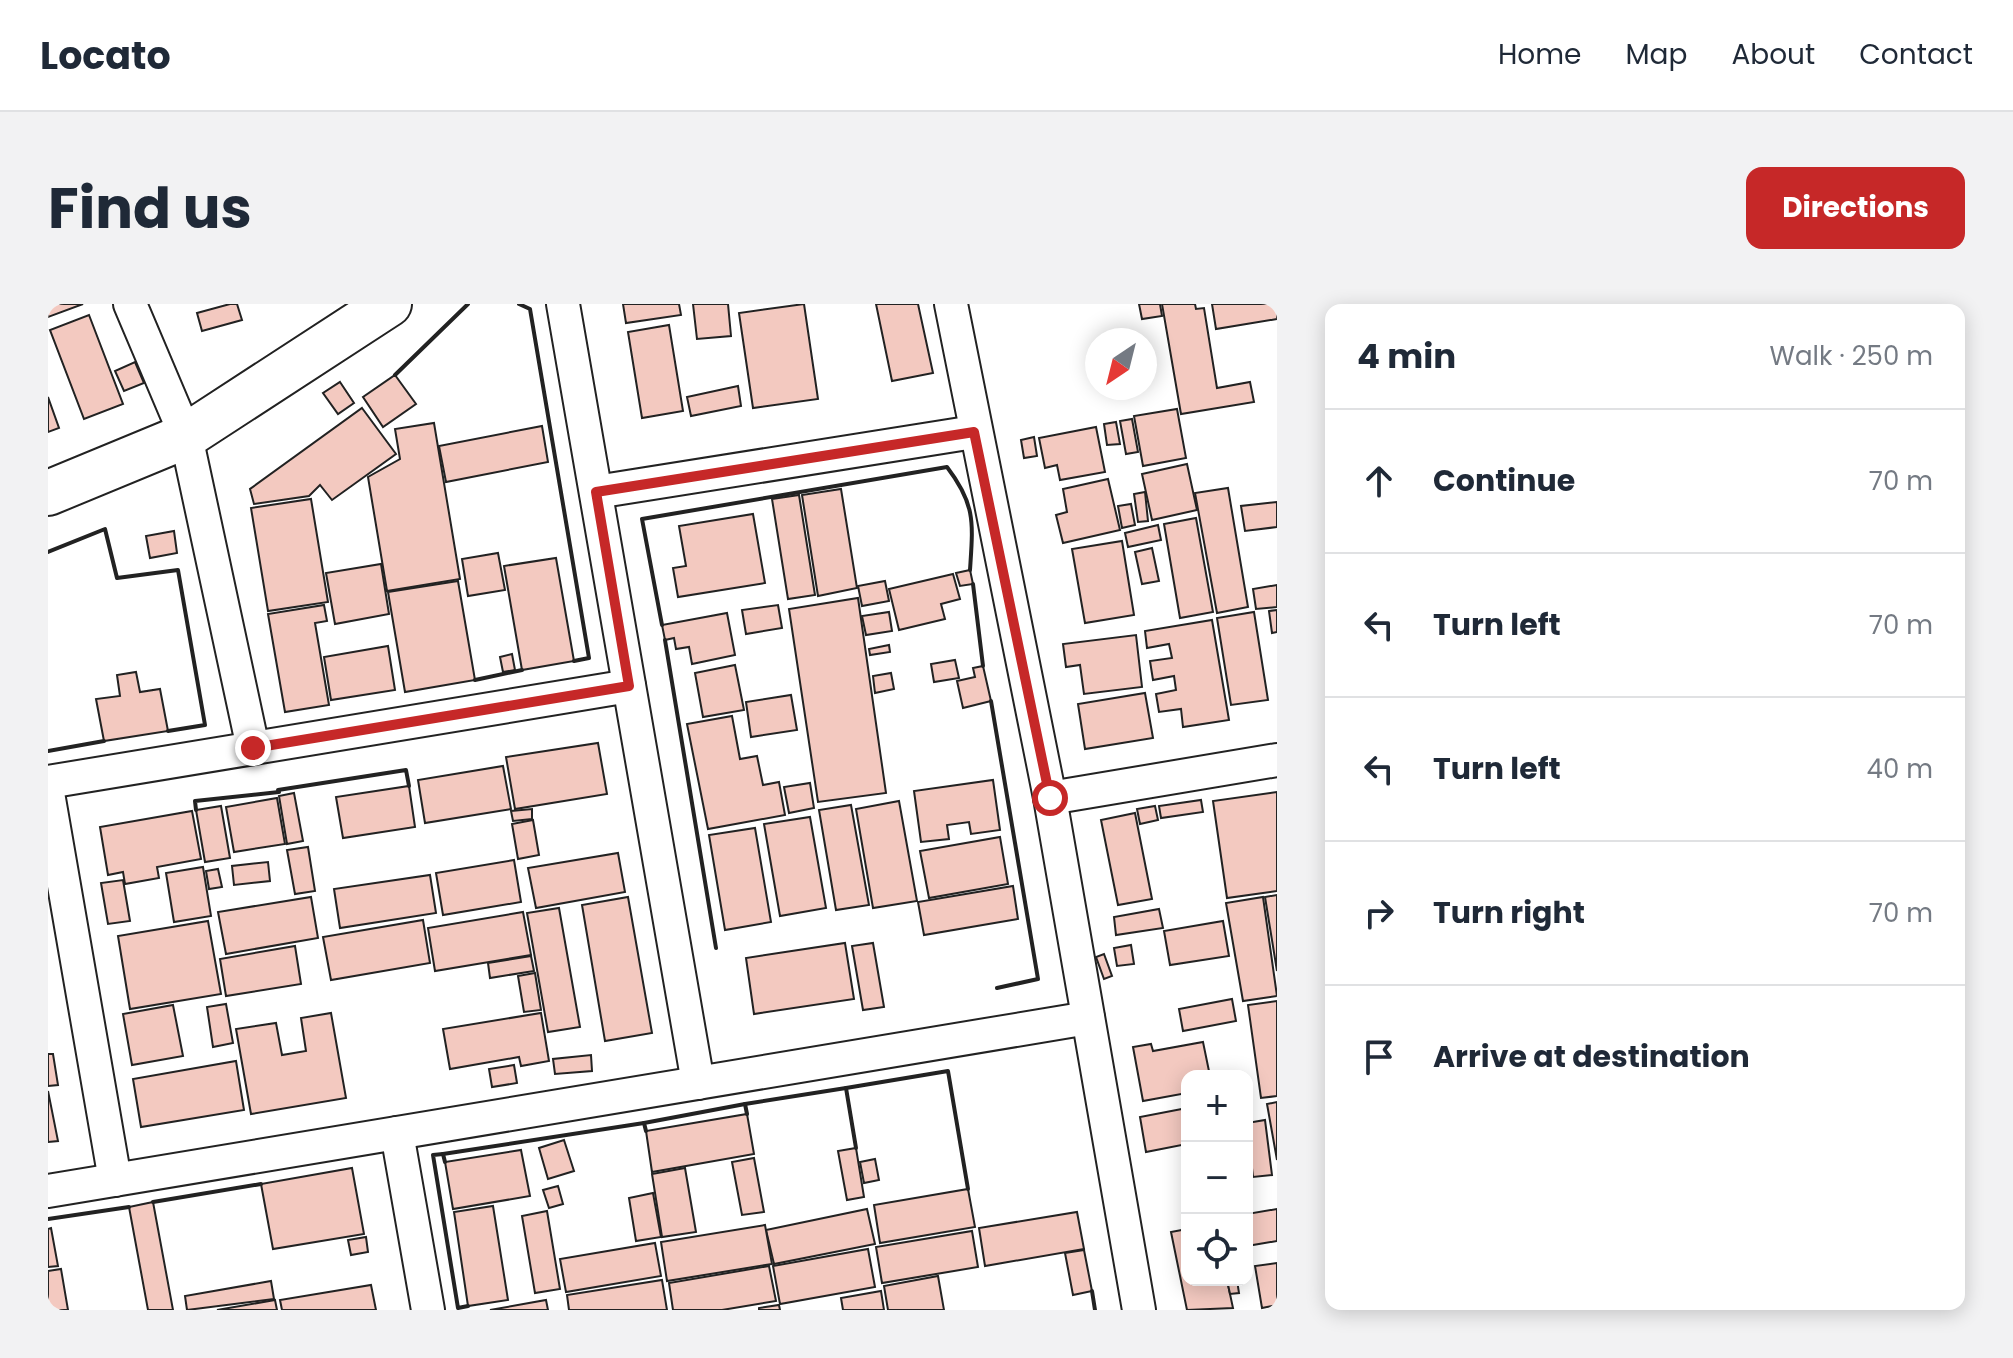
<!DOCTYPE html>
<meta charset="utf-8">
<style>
:root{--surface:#fff;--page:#f2f2f3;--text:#1f2937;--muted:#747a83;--line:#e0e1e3;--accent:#c62828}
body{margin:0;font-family:Poppins,sans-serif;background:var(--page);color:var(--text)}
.controls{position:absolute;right:24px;bottom:24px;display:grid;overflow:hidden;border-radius:16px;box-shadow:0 4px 20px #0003}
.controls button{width:72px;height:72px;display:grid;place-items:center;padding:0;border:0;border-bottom:2px solid var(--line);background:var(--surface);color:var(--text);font:40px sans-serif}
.compass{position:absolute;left:1037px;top:24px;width:72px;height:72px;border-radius:50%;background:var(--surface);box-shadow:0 4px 20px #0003;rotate:215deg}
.stop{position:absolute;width:24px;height:24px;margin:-18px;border:6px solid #c62828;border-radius:50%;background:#fff}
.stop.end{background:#c62828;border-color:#fff;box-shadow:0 2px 8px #0008}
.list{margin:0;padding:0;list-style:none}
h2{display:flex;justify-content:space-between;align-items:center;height:104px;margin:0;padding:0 32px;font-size:34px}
h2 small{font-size:26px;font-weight:400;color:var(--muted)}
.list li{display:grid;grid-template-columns:52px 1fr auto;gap:24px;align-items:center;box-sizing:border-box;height:144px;padding:0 32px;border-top:2px solid var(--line)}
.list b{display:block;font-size:30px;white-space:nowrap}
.list em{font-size:26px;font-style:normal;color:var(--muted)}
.icon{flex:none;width:44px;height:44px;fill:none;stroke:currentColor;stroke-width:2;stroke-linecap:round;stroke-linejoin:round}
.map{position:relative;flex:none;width:1229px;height:1006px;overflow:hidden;border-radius:16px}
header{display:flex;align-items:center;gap:48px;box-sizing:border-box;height:112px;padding:0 40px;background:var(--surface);border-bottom:2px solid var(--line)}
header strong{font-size:38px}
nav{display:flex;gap:44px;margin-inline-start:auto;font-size:28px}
.intro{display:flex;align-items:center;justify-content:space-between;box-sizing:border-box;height:192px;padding:0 48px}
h1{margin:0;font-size:56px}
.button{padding:20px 36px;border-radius:16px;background:var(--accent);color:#fff;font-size:28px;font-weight:700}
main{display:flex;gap:48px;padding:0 48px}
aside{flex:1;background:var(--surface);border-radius:16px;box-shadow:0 4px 20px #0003}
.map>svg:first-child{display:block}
</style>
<header>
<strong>Locato</strong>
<nav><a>Home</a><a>Map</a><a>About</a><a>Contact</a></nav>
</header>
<div class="intro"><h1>Find us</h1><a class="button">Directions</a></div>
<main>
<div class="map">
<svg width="1229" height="1006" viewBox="0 0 1229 1006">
<rect width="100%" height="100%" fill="#fff"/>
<g fill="#f3c9c0" stroke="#222" stroke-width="2">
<path d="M0 0H35L0 13Z"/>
<path d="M182 0H189L194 16 154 27 149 9Z"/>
<path d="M575 0H631L633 11 578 19Z"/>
<path d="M645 0H680L683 32 649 35Z"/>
<path d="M756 0 770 95 705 104 691 9Z"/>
<path d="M828 0H870L885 69 844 77Z"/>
<path d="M1091 0H1112L1114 12 1094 15Z"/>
<path d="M1114 0H1147L1148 5 1156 4 1169 84 1202 78 1206 98 1133 110Z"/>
<path d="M1164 0H1229V15L1168 25Z"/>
<path d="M41 11 75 100 36 115 2 26Z"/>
<path d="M621 21 635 107 594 114 580 28Z"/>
<path d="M87 58 96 79 76 87 67 67Z"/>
<path d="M347 71 368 100 335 123 315 93Z"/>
<path d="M292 78 306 99 290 110 275 89Z"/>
<path d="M690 82 693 102 643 112 639 93Z"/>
<path d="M0 93 11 124 0 128Z"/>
<path d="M314 104 348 150 284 196 272 181 261 192 206 200 202 185Z"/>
<path d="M1129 105 1138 154 1095 162 1086 112Z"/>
<path d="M1084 115 1090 148 1078 150 1072 117Z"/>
<path d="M1068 118 1072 140 1059 141 1056 120Z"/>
<path d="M386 119 412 275 339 287 320 173 352 155 347 125Z"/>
<path d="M494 122 500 158 398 178 391 142Z"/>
<path d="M1048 123 1057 168 1012 176 1009 161 997 164 991 134Z"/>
<path d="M986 133 989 152 976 154 973 136Z"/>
<path d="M1139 160 1149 206 1104 216 1094 170Z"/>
<path d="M1060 175 1072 226 1015 239 1008 211 1019 208 1015 185Z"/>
<path d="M1180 184 1200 303 1169 309 1147 189Z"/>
<path d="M793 185 809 284 770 292 754 191Z"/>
<path d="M1097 188 1100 217 1090 218 1086 190Z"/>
<path d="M751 191 767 291 740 295 724 195Z"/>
<path d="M263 195 280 298 220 307 203 204Z"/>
<path d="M1229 198V223L1197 227 1193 202Z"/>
<path d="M1083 200 1087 221 1074 224 1070 202Z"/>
<path d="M705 210 717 279 630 293 625 264 638 262 631 222Z"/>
<path d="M1148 214 1165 308 1132 314 1116 220Z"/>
<path d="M1110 221 1113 236 1080 243 1077 229Z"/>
<path d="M126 227 129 249 102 254 98 232Z"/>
<path d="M1074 237 1086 311 1037 319 1024 245Z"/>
<path d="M1104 244 1111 277 1094 280 1087 248Z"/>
<path d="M450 249 457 286 420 292 414 255Z"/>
<path d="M508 254 526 357 474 366 456 262Z"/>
<path d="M333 260 341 310 287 320 278 269Z"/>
<path d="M922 266 925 280 912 282 908 269Z"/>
<path d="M905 270 912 295 893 300 897 315 851 326 841 285Z"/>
<path d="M410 277 427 376 357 388 340 288Z"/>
<path d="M837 277 841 297 814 302 810 282Z"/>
<path d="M1229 281V303L1208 305 1205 285Z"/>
<path d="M810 294 838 489 770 498 741 305Z"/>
<path d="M276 301 279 317 267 319 281 401 237 408 220 310Z"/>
<path d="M730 301 734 324 698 330 694 306Z"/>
<path d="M1229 306V328L1224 329 1221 307Z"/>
<path d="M841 308 844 327 818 331 814 312Z"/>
<path d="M1206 308 1220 396 1183 401 1169 314Z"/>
<path d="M679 309 687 351 644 360 641 343 628 345 626 334 617 336 614 321Z"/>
<path d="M1164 316 1181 416 1135 423 1133 405 1111 408 1108 390 1128 386 1126 372 1105 376 1102 357 1124 354 1121 340 1099 344 1097 327Z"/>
<path d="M1088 331 1094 383 1036 390 1032 361 1018 363 1015 340Z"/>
<path d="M841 341 842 348 822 351 821 345Z"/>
<path d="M340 342 347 386 283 396 276 353Z"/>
<path d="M464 350 467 366 455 368 452 353Z"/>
<path d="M907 356 911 374 886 378 883 360Z"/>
<path d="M687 361 696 406 655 413 647 369Z"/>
<path d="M935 362 943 397 915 404 909 377 927 373 925 364Z"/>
<path d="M88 368 92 388 112 385 120 427 56 437 48 395 72 392 69 371Z"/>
<path d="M843 369 846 385 827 389 825 372Z"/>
<path d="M1097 389 1105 434 1037 445 1030 400Z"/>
<path d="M743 391 749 426 703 433 698 398Z"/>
<path d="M684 412 692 455 709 452 715 481 731 478 737 511 660 525 639 420Z"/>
<path d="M550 439 559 490 467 505 458 453Z"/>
<path d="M455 462 463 505 377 519 370 476Z"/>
<path d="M945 476 952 526 923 530 921 518 899 521 901 535 873 538 866 487Z"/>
<path d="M762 479 766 504 741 509 736 483Z"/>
<path d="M361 482 367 523 295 534 288 493Z"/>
<path d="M1229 488V587L1179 594 1165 497Z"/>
<path d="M246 489 255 537 239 540 231 492Z"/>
<path d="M229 494 237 540 186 548 178 503Z"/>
<path d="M1153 496 1155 508 1113 514 1111 502Z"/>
<path d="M851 497 869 597 825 604 808 505Z"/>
<path d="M803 501 821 601 788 606 771 506Z"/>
<path d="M173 502 182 554 157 558 148 506Z"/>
<path d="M1107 502 1110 516 1092 520 1089 505Z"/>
<path d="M484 505V515L465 517 463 507Z"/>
<path d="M144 507 153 555 109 563 111 574 77 580 75 568 60 571 52 523Z"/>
<path d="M1087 509 1104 595 1070 601 1053 516Z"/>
<path d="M762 513 778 604 732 612 716 520Z"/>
<path d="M485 516 491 551 470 555 464 520Z"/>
<path d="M707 524 723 618 677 626 661 531Z"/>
<path d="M952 533 960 580 881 594 872 547Z"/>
<path d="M260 543 267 587 247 590 239 546Z"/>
<path d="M570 549 577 588 488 604 480 564Z"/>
<path d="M466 556 473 598 395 611 388 569Z"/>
<path d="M220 558 222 577 186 581 184 562Z"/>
<path d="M155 563 163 612 126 618 118 569Z"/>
<path d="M170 565 174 583 161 585 158 567Z"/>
<path d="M382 571 388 609 292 624 286 585Z"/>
<path d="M75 576 82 617 60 620 53 579Z"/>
<path d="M965 582 970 615 876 631 870 598Z"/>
<path d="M1229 591V667L1217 593Z"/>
<path d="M263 593 270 634 178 650 170 608Z"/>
<path d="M580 593 604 729 557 737 534 601Z"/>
<path d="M1215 593 1229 692 1195 697 1178 599Z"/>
<path d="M511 604 532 723 500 728 479 609Z"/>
<path d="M1111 605 1115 624 1068 631 1066 613Z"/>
<path d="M475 608 483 651 387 667 380 624Z"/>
<path d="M375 616 382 659 283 676 275 633Z"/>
<path d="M160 617 173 690 82 705 70 632Z"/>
<path d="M1175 617 1181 652 1122 661 1116 627Z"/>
<path d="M797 639 806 695 706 710 698 654Z"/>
<path d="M825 639 836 703 815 706 804 642Z"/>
<path d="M1083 641 1086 660 1069 662 1066 644Z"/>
<path d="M247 642 253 680 178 692 172 655Z"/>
<path d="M1056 650 1064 672 1056 675 1048 653Z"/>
<path d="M483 652 486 667 442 674 440 659Z"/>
<path d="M487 669 493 706 476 708 470 672Z"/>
<path d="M1184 695 1188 717 1135 727 1131 705Z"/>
<path d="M1229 697V792L1213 794 1200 701Z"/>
<path d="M178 700 185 739 165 743 159 703Z"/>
<path d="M125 701 135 752 84 761 75 710Z"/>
<path d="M283 709 298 794 203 810 188 725 228 719 234 751 258 747 253 714Z"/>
<path d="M493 709 501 757 473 762 471 753 402 765 395 725Z"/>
<path d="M1155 738 1162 772H1139V789L1095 797 1085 743 1103 740 1105 747Z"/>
<path d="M0 750H5L10 781 0 782Z"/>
<path d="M543 751 544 767 507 770 505 755Z"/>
<path d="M188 757 196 806 93 823 85 775Z"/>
<path d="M466 761 469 779 444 783 441 765Z"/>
<path d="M0 787 10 837 0 838Z"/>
<path d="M1229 798V856L1219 800Z"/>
<path d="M1139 804V840L1098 848 1092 813Z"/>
<path d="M699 810 706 850 604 868 598 827Z"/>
<path d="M1217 816 1224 871 1205 873 1199 819Z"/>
<path d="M516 836 526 867 500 875 491 844Z"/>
<path d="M808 844 816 893 799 896 790 847Z"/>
<path d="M473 846 482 892 405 905 397 858Z"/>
<path d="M706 854 716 908 694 911 684 858Z"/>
<path d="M827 855 831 876 816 879 812 858Z"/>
<path d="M304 864 316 930 225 945 213 880Z"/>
<path d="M637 864 648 928 614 933 604 870Z"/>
<path d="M510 882 515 900 501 904 495 886Z"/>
<path d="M920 885 927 923 832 939 826 901Z"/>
<path d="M605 889 613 933 588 937 581 894Z"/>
<path d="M105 898 125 1006H100L81 903Z"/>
<path d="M445 902 460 996 420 1002 406 908Z"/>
<path d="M819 905 827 940 726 960 718 926Z"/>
<path d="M1229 905V937L1199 942V910Z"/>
<path d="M499 907 512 985 487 989 474 912Z"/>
<path d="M1029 908 1036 945 937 962 931 924Z"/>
<path d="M717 921 724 960 619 977 613 938Z"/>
<path d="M3 924 10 962 0 963V925Z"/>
<path d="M1139 925V976H1179L1185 1004 1139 1006 1123 928Z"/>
<path d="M924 927 930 963 834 979 828 943Z"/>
<path d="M318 933 320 948 303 951 300 936Z"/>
<path d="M607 939 613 972 518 988 512 955Z"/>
<path d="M820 945 827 983 732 1000 725 962Z"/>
<path d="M1036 946 1044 987 1025 991 1017 949Z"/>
<path d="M1229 959V1001L1214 1004 1207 962Z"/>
<path d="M721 962 728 997 674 1006H625L621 979Z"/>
<path d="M13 965 20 1006H0V967Z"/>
<path d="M890 972 896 1006H840L836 982Z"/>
<path d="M614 976 619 1006H521L519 991Z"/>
<path d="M1179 976H1189L1191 989 1182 990Z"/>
<path d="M223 977 226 995 139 1006 137 992Z"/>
<path d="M323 981 328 1006H234L232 996Z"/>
<path d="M833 987 836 1006H795L793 994Z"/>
<path d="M227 996 229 1006H169Z"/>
<path d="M498 996 500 1006H442Z"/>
<path d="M731 1001 732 1006H711V1004Z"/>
</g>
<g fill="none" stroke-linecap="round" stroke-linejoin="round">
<defs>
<g id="street">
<path d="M82 0 138 132 205 444"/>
<path d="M515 0 650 779"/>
<path d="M903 0 1002 494 1091 1006"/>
<path d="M548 188 926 128"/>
<path d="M0 478 581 382"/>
<path d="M0 489 67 876"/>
<path d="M1002 494 1229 456"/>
<path d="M349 829 380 1006"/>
<path d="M0 887 1040 714"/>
</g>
<path id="secondary" d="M0 189 138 132 341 0"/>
</defs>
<use href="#street" stroke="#222" stroke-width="36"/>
<use href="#secondary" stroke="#222" stroke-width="48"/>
<use href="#street" stroke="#fff" stroke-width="32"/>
<use href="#secondary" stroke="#fff" stroke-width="44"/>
<g stroke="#222" stroke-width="4">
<path d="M471 0 482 5 541 354 526 357"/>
<path d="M347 71 420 0"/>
<path d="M0 248 57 225 69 274 130 266 157 421 120 427"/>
<path d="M925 280 935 362"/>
<path d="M614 321 594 215 899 163C928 201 925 219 922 266"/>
<path d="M617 336 668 644"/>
<path d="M427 376 474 366"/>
<path d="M943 397 990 675 949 684"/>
<path d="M0 447 56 437"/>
<path d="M230 486 358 466 361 482"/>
<path d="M148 506 147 497 231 488"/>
<path d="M699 810 697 800 798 784"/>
<path d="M598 827 596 819 697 800"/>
<path d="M808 844 798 784 900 767 920 885"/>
<path d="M395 850 385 851 410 1004 420 1002"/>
<path d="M397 858 395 850 596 819"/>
<path d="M105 898 213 880"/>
<path d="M0 915 81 903"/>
<path d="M1044 987 1047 1006"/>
</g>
</g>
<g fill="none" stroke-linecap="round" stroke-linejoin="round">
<path stroke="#c62828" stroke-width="10" d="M205 444 581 382 548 188 926 128 1002 494"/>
</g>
</svg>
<div class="controls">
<button>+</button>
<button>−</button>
<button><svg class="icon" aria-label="locate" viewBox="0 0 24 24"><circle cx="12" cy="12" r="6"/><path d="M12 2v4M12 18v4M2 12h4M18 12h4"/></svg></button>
</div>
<svg class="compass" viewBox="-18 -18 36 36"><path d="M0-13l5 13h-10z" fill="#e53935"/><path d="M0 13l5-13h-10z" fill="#747a83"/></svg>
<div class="stop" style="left:1002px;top:494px"></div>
<div class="stop end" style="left:205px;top:444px"></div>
</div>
<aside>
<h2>4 min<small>Walk · 250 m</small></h2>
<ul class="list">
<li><svg class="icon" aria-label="ahead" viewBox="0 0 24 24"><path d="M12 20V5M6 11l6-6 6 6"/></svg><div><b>Continue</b></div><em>70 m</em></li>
<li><svg class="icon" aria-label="left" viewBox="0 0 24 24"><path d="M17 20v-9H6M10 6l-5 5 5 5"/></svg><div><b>Turn left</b></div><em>70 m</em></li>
<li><svg class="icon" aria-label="left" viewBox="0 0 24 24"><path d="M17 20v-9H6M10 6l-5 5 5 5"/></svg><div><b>Turn left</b></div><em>40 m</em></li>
<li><svg class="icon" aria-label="right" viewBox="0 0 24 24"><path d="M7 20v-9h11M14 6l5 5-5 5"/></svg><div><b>Turn right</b></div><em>70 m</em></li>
<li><svg class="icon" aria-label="arrive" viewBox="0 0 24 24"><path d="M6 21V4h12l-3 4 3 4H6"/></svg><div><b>Arrive at destination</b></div></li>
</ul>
</aside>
</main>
